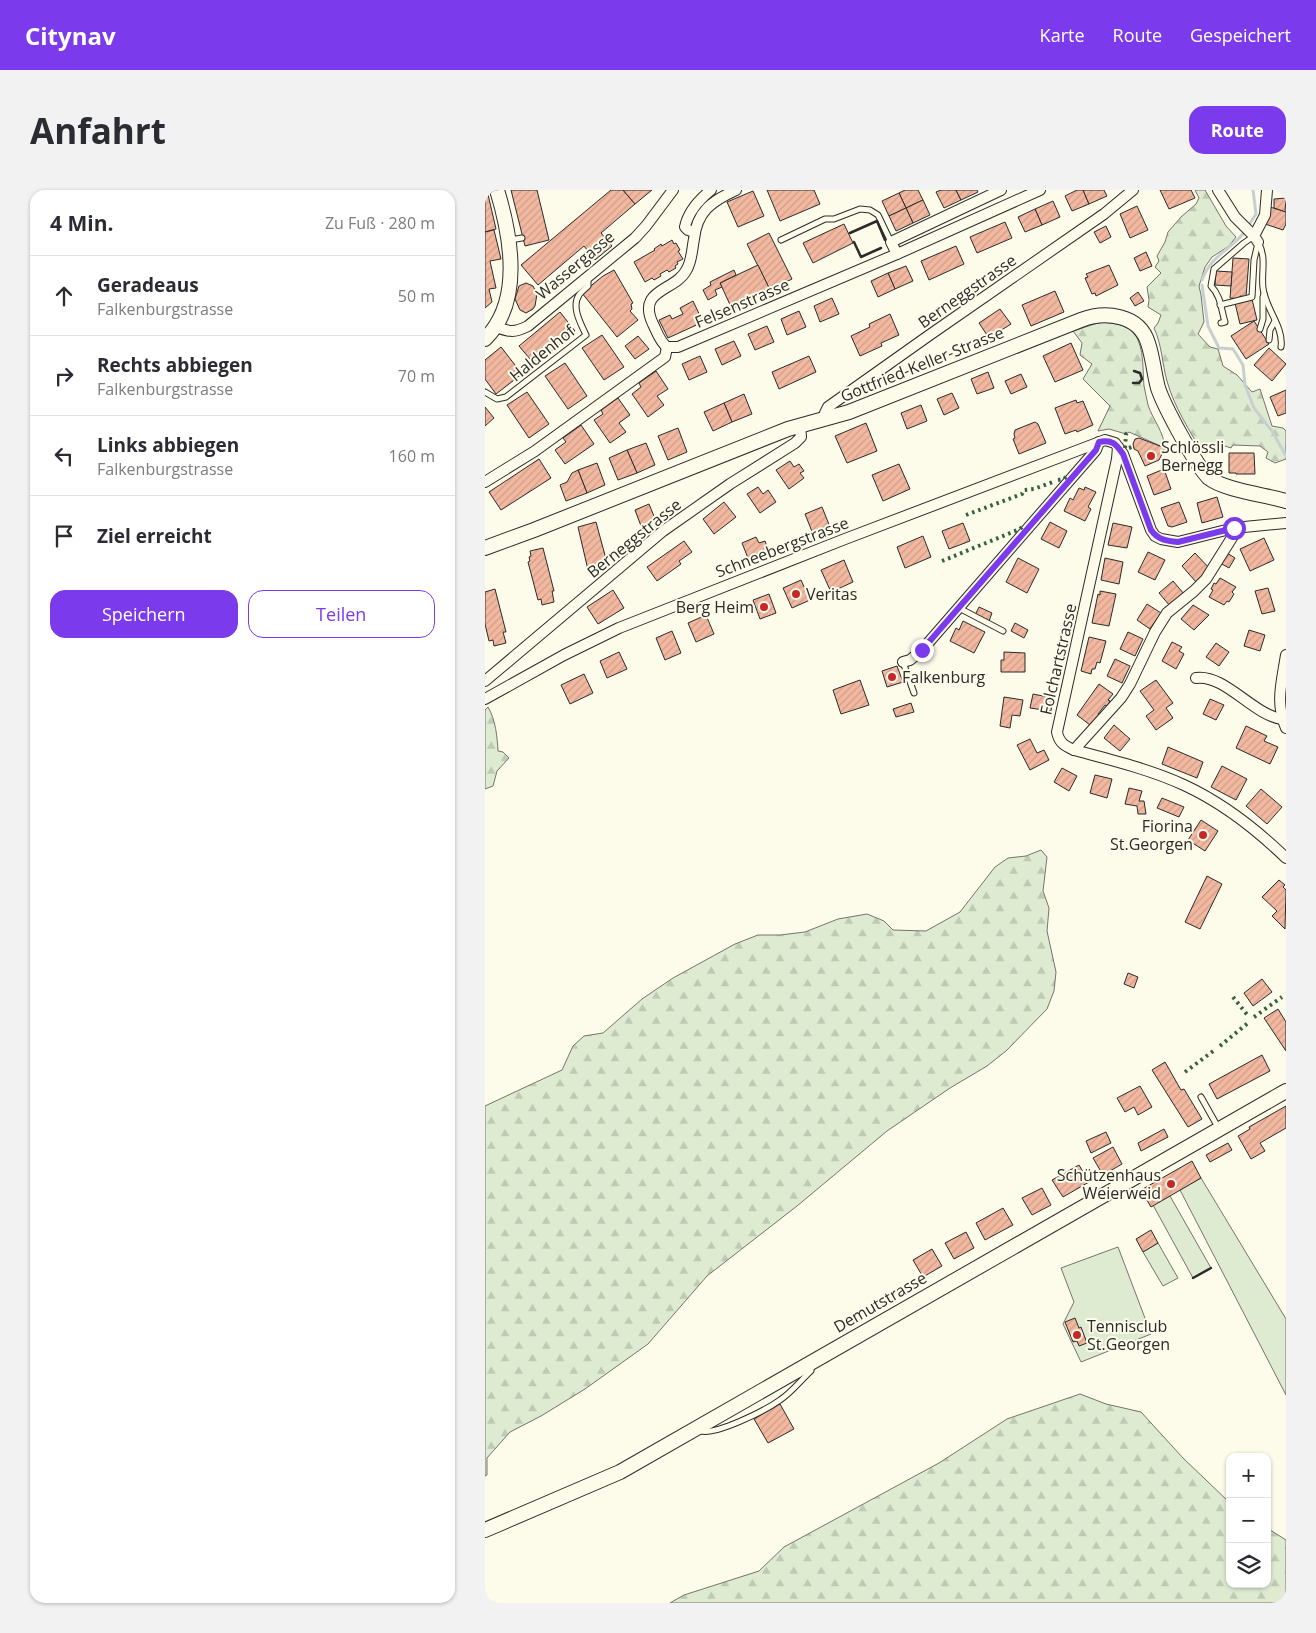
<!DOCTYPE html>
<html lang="de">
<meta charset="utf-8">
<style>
:root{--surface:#fff;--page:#f2f2f3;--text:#2b2b33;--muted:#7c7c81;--line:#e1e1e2;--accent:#7c3aed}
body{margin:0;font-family:"Open Sans",sans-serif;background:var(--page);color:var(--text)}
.controls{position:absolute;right:15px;bottom:15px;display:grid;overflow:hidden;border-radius:10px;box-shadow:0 1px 4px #0004}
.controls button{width:45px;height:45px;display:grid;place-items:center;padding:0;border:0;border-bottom:1px solid var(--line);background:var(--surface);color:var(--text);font:25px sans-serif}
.stop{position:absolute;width:15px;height:15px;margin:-11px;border:4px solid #7c3aed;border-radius:50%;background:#fff}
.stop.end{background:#7c3aed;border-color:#fff;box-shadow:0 1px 5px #0008}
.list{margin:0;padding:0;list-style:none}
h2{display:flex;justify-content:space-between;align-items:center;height:65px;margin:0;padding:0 20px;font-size:21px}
h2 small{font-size:16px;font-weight:400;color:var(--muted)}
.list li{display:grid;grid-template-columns:32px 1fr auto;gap:15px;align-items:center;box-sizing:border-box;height:80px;padding:0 20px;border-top:1px solid var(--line)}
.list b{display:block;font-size:19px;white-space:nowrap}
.list p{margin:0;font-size:16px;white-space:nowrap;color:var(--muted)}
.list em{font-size:16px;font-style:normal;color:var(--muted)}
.actions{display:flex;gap:10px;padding:15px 20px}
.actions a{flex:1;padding:11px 0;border:1px solid var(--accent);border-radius:15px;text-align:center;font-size:18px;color:var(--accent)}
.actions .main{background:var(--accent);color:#fff}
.icon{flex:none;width:28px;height:28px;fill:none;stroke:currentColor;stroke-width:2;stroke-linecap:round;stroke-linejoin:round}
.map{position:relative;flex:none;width:801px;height:1413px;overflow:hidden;border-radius:15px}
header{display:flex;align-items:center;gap:30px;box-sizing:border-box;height:70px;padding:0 25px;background:var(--accent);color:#fff}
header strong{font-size:24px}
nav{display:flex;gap:28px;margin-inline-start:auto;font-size:18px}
.intro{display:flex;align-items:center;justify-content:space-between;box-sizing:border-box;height:120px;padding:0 30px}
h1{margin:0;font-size:35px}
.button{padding:12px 22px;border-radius:15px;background:var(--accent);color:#fff;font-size:18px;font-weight:700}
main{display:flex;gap:30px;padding:0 30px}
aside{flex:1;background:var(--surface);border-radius:15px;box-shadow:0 1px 4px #0004}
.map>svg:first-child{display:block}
</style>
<header>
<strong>Citynav</strong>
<nav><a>Karte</a><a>Route</a><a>Gespeichert</a></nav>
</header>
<div class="intro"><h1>Anfahrt</h1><a class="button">Route</a></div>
<main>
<aside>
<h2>4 Min.<small>Zu Fuß · 280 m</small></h2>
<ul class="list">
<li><svg class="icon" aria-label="ahead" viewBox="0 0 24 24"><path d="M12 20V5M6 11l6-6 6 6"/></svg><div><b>Geradeaus</b><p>Falkenburgstrasse</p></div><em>50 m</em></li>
<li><svg class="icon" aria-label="right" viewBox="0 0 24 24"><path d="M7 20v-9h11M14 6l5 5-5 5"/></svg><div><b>Rechts abbiegen</b><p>Falkenburgstrasse</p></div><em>70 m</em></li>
<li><svg class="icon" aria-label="left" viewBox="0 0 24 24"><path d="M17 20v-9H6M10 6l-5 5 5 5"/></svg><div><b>Links abbiegen</b><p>Falkenburgstrasse</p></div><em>160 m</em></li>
<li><svg class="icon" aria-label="arrive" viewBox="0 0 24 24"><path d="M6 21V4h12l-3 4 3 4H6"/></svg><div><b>Ziel erreicht</b></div></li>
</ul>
<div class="actions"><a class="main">Speichern</a><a>Teilen</a></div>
</aside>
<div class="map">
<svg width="801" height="1413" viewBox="0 0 801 1413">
<defs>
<pattern id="forest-firs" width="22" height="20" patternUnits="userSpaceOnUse" patternTransform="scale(1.25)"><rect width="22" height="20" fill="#deebd1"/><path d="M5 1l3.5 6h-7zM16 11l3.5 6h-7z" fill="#bfcab4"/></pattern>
<pattern id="building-hatch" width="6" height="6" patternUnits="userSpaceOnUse" patternTransform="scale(1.25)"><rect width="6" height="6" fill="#f2b8a0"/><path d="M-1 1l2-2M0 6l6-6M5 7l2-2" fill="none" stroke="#d09e8a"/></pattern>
</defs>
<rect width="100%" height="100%" fill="#fdfbea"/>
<g fill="url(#forest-firs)" stroke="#74746e">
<path d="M710 0H720L741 36 751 47 744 56 727 67 720 77 714 96 716 105 719 132 713 144 725 157 733 159 738 176 752 185 767 202 775 199 787 236 798 238 801 241V269L790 273 781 268 783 262 775 256 748 255 746 258 740 256 738 258 737 261 718 264C705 241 689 217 682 191 677 173 677 155 669 138L673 133 676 125 663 117 664 110 662 97 676 83 670 77 674 71 672 66 680 52 683 42 696 27 711 14 714 8Z"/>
<path d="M616 132C624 133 632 133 639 136 661 145 657 177 659 196 660 202 662 209 663 215 668 230 679 242 680 258L644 242 641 244 624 239 613 241 625 216 598 189 607 174 595 165 597 153 588 141Z"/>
<path d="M3 517C11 531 12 546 13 561L18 562 24 568 12 581 8 596 0 599V520Z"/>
<path d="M556 660 562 667 558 701 564 718 562 741 571 782 569 801 562 819 521 861 502 876 465 898 402 941 312 1016 222 1086 163 1154 100 1199 56 1226 25 1242 2 1268V1285L0 1286V916L77 880 88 856 99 846 118 843 157 809 188 788 250 754 273 745H295L320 742 353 729 382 724 399 731 408 740 441 741 475 722 510 677 523 668 541 666Z"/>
<path d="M595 1204 621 1214 656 1222 698 1268 745 1313V1394H782V1338L801 1350V1413H185L199 1405 274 1381 299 1357 454 1273 522 1229Z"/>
</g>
<g fill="#deebd1" stroke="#74746e">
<path d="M716 988 801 1129V1205L695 1000Z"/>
<path d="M685 1006 726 1078 708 1088 668 1015Z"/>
<path d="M673 1053 693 1088 678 1096 658 1062Z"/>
<path d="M633 1057 666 1144 596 1172 578 1134 589 1112 576 1078Z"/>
</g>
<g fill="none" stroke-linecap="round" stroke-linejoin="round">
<g stroke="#c7d0d0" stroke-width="3">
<path d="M717 90C725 67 743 61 757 45 762 39 766 31 771 24L768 0"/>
<path d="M717 95 723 136 734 158 748 159 758 175 760 195 769 218 787 241 801 266"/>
</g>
</g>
<g fill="url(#building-hatch)" stroke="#2b2b2b">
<path d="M0 0H2L11 39 0 42Z"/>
<path d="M26 0H52L64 50 40 56Z"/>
<path d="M126 0H138L150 14 116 43 127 56 110 70 99 56 53 95 36 75Z"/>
<path d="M138 0H167L150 14Z"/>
<path d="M282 0H329L335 14 295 31Z"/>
<path d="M420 0H433L438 10 421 18 414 3Z"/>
<path d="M456 0H471L476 10 459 18 451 2Z"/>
<path d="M471 0H492L493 2 476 10Z"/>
<path d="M592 0H598L604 14 587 21 580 6Z"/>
<path d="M598 0H619L622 6 604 14Z"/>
<path d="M675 0H706L710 8 684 19Z"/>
<path d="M268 1 279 26 253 37 242 12Z"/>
<path d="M414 3 421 18 404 26 397 11Z"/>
<path d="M801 8 800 22 789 18V9Z"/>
<path d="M438 10 445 25 428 33 421 18Z"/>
<path d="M568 11 575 27 557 35 550 19Z"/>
<path d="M652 16 663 40 645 48 635 24Z"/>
<path d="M785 17 801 22V34L798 40 780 34Z"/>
<path d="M421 18 428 33 411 41 404 26Z"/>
<path d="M550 19 557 35 540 42 533 27Z"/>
<path d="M520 32 527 48 492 63 485 47Z"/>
<path d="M359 34 368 53 328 73 318 53Z"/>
<path d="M621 36 626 47 615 53 609 42Z"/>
<path d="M9 40 16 69 5 71 11 98 4 99 7 112 0 118V42Z"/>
<path d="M284 43 307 89 285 100 262 54Z"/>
<path d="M187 50 189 54 191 53 195 60 193 61 198 69 192 72 193 74 190 76 191 78 184 82 182 80 175 84 176 86 169 90 167 88 160 92 149 72 170 60 169 59 176 54 177 56Z"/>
<path d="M471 56 479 74 444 90 436 71Z"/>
<path d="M661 62 667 76 655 81 649 68Z"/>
<path d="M748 68 764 69 761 107 755 106V109L745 108Z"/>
<path d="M273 75 285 100 247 119 235 93Z"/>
<path d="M624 75 633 95 611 106 610 103 607 104 600 88 603 87 601 84Z"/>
<path d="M421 76 428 91 410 99 403 83Z"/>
<path d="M129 80 148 113 146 114 147 119 145 121 153 130 132 147 97 103 118 86Z"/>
<path d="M249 80 251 85 235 93 237 97 230 100 232 105 223 110 218 100 226 95 225 92Z"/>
<path d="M731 81 747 82 746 96 730 95Z"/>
<path d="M403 83 410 99 393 107 386 91Z"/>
<path d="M41 93 48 96 52 104 50 116 48 119 41 123 35 120 30 109 34 96Z"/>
<path d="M570 101 579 122 546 136 537 115Z"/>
<path d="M653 102 659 111 650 116 645 108Z"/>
<path d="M347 108 354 124 335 132 329 116Z"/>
<path d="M767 109 772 130 755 134 750 113Z"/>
<path d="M208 111 218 132 183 148 174 130 185 125 187 129 198 124 195 118Z"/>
<path d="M515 119 526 134 504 148 494 133Z"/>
<path d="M314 121 321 137 302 145 296 129Z"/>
<path d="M75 122 90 141 50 175 34 156Z"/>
<path d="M405 124 414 145 396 153 397 156 375 166 366 146 385 137 384 134Z"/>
<path d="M769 131 784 154 761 169 746 146Z"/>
<path d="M282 136 289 152 270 160 263 144Z"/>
<path d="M117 145 139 177 119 190 97 158Z"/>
<path d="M153 146 164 159 150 169 140 156Z"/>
<path d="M249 151 256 166 237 175 230 159Z"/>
<path d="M586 153 598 180 570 192 558 166Z"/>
<path d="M16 157 37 184 11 204 0 189V170Z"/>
<path d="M784 158 801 174 787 191 769 175Z"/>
<path d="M215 166 222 182 204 190 197 174Z"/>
<path d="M324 166 331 182 294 199 287 182Z"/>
<path d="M80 173 102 206 83 219 60 186Z"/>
<path d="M171 181 183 199 172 206 179 215 163 227 147 204 156 197 154 193Z"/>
<path d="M503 182 509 198 492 204 486 189Z"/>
<path d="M536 184 542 197 526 204 520 191Z"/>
<path d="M801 200V223L793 226 785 207Z"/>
<path d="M42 202 64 234 44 248 22 215Z"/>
<path d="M467 203 474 218 459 225 452 209Z"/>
<path d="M259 204 267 224 247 232 239 213Z"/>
<path d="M133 208 145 225 134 233 141 242 125 253 109 230 118 224 116 220Z"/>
<path d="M591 210 592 213 598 211 608 235 592 242 591 240 580 244 570 218Z"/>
<path d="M239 213 247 232 228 241 219 222Z"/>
<path d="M436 215 442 231 422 239 416 223Z"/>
<path d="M0 217 9 228 0 236Z"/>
<path d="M550 232 553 234 561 253 534 264 528 249 530 248 529 244 530 240Z"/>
<path d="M381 233 392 261 362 273 350 246Z"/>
<path d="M96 235 109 254 80 274 70 260 81 252 78 248Z"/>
<path d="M193 238 202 262 183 270 173 246Z"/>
<path d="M654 248 680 258 674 270 660 276 653 261 649 259 648 254 650 249Z"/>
<path d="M161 253 170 275 152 283 142 260Z"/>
<path d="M142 260 152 283 133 290 124 268Z"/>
<path d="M744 263H769L770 284H751V283H744Z"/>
<path d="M54 269 66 288 16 320 4 302Z"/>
<path d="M305 271 309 277 314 274 319 281 315 283 319 288 304 299 291 280Z"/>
<path d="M112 273 120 295 102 303 93 280Z"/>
<path d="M414 274 425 299 398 311 387 285Z"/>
<path d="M679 279 686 299 669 305 662 286Z"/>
<path d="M93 280 102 303 81 311 75 295 82 292 87 283Z"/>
<path d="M273 297 278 304 283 300 291 312 275 323 262 304Z"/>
<path d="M600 297 611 302 603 317 606 319 600 331 579 321 585 308 588 310 594 298 599 300Z"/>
<path d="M732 307 738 327 717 333 712 313Z"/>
<path d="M239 312 251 327 229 344 218 329Z"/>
<path d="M694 312 702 332 687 337 683 336 676 318Z"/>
<path d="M164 314 171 331 156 336 150 320Z"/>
<path d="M337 317 345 337 328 344 320 324Z"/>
<path d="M111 332 121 369 118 370 119 372 115 373 116 375 112 376 113 377 103 380 93 337Z"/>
<path d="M565 332 582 341 574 358 556 349Z"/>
<path d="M478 333 485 351 464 359 457 341Z"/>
<path d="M628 333 647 337 642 358 623 355Z"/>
<path d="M438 346 446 367 420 378 412 357Z"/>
<path d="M271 347 274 353 280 351 285 365 265 373 257 353Z"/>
<path d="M779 348 789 370 765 381 755 359Z"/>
<path d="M199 351 207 362 194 371 196 374 172 391 162 377Z"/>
<path d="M58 358 69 401H67L69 412 57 415 56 409 53 410 43 372 45 371 44 367 46 366 45 361Z"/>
<path d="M663 362 680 370 670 390 653 382Z"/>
<path d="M710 363 725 379 711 392 697 376Z"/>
<path d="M742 363 750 368 744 378 735 373Z"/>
<path d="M533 368 554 379 542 403 521 392Z"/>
<path d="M620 368 638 372 634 394 616 390Z"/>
<path d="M359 370 368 392 346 402 336 380Z"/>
<path d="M735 388 751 397 747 402 749 404 744 412 742 411 739 415 724 407 728 400 726 399 729 393 731 394Z"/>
<path d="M316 390 325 410 307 418 298 398Z"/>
<path d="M688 391 699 404 685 416 674 403Z"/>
<path d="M783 398 790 421 777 424 770 401Z"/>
<path d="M10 399 21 442H18L21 453 9 456 8 450 4 451 0 434V402Z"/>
<path d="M128 400 139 418 113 434 102 417Z"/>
<path d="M615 401 631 404 624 436 607 433 613 404 615 405Z"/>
<path d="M284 404 291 423 275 429 268 410Z"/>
<path d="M662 414 676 423 665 439 652 430Z"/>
<path d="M708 415 724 425 709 440 696 429Z"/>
<path d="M494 417 507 423 504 431 490 425Z"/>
<path d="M221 425 229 444 211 452 203 433Z"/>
<path d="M478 431 500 442 489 463 465 451 471 438 474 440Z"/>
<path d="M530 433 543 440 539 448 526 441Z"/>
<path d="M764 440 780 445 775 461 759 456Z"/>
<path d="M187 441 196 463 180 470 171 448Z"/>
<path d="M643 442 658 449 650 466 635 459Z"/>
<path d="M604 447 621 451 615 473 612 472 610 479H607L606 484 596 481Z"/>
<path d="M687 452 697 457 694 461 699 464 691 479 677 471Z"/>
<path d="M731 453 744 462 734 476 721 467Z"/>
<path d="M134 462 142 479 122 488 115 471Z"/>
<path d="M519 462 540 463V482H516V470H519Z"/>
<path d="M630 469 645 476 637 493 622 486Z"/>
<path d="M412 476 418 492 402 497 397 481Z"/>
<path d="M99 484 108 503 85 514 76 495Z"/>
<path d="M375 490 384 515 356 524 348 500Z"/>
<path d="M671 490 688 513 681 518 688 528 671 540 661 526 669 520 655 501Z"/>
<path d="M614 494 628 504 623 510 625 511 622 516 620 515 613 524 614 526 611 530 610 529 605 535 592 525Z"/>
<path d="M548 504 568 508 566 521 545 518Z"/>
<path d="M519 507 538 510 535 526 527 525 525 538 515 536Z"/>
<path d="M725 509 739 515 731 530 718 524Z"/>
<path d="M426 513 429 522 411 527 408 519Z"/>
<path d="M629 535 645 549 635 561 619 548Z"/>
<path d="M761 536 782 546 779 551 793 557 785 574 751 558Z"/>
<path d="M545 549 552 563 559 560 564 570 545 580 532 555Z"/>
<path d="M683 557 718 572 712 588 677 574Z"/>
<path d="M737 576 762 589 751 610 726 597Z"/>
<path d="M577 578 592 586 584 601 569 592Z"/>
<path d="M610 585 627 589 622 608 605 603Z"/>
<path d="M644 598 657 601 654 611H659L661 624H653L652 616 640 614Z"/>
<path d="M776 599 797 617 782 634 761 616Z"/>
<path d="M677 608 699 617 694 627 672 618Z"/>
<path d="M716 630 733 641 720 661 703 650Z"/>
<path d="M722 686 737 694 715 739 700 732Z"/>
<path d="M794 690 800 695 798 697 801 700 800 739 787 726 792 721 777 707Z"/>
<path d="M643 783 653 787 649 798 639 794Z"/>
<path d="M777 789 787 802 768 816 759 803Z"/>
<path d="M793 819 801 832V861L779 828Z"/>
<path d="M777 865 785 881 732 909 724 894Z"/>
<path d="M680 872 696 900 699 899 717 929 703 937 667 880Z"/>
<path d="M655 896 667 917 653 925 649 917 640 922 632 908Z"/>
<path d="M801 916V938L775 953 780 961 766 969 753 946 765 939 764 937Z"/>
<path d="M679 939 683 947 656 961 653 953Z"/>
<path d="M621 942 626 953 606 963 601 951Z"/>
<path d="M743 953 747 960 725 972 721 965Z"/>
<path d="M628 957 637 974 618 985 608 968Z"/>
<path d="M707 971 716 988 666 1017 656 1000Z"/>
<path d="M594 975 604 992 578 1007 567 990Z"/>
<path d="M557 998 566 1015 547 1025 537 1008Z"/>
<path d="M518 1018 528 1035 500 1050 491 1033Z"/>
<path d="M666 1040 673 1053 658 1062 651 1049Z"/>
<path d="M481 1042 489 1058 469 1069 460 1053Z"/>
<path d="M447 1059 457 1076 438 1087 428 1070Z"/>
<path d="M590 1128 594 1138 596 1137 602 1153 594 1156 592 1151 588 1152 580 1132Z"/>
<path d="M295 1214 309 1239 283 1253 269 1229Z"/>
</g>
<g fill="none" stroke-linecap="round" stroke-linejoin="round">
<defs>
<g id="lane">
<path d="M25 50 37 48"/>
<path d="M296 50 340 29H349L375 19 385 20 393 25 406 52"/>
<path d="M773 52C782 68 776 81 778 98 780 118 799 137 796 157"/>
<path d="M735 115 767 107 769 70 773 53"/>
<path d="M736 133 740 132C736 119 736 106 726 96L729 79 759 53 769 46"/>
<path d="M775 139 778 129V107L779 104"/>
<path d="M784 150 785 140 790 131"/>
<path d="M0 202 12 209 21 207 101 145C96 134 86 117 94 105 96 102 101 98 103 96V87"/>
<path d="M474 418 518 441"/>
<path d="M418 472 429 503"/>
<path d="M716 907 734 939"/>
<path d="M213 1240C227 1248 281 1220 295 1210 306 1203 316 1190 326 1181V1175"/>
</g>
<g id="street">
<path d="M733 0 750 27 769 46"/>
<path d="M210 42 203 40 200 37C203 22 215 9 226 0"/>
<path d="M773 52 769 46 780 25 782 0"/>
<path d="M412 64 406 52 516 0"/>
<path d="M11 137C25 142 29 143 43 136L150 48 161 36 188 0"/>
<path d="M182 157C175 152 172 142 168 134 151 98 191 102 202 79 207 70 207 59 209 49 212 21 227 11 251 0"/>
<path d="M341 230 340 223 343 217 446 144 619 24 648 0"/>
<path d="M633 257 632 269 572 542C574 553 580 556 589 560 626 570 664 579 699 595 738 613 770 638 801 668"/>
<path d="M0 292 50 261 180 167 182 157H193L412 64 555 0"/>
<path d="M801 465C797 491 790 513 801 538"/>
<path d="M418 472 425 470 437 460 611 260 614 252"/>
<path d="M711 488C740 484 768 525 797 529"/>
<path d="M0 491 178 341 245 294 310 253 316 247 315 235"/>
<path d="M0 509 79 465 134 438 360 349 620 250 630 253 638 264 666 340 670 346 676 349 693 352 749 338 801 333"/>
<path d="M589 560 636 508 645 494 670 442 682 423 709 401 721 389 748 346 749 338"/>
</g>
<g id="secondary">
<path d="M0 149C38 112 26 46 12 0"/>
<path d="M0 358 49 340 303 239 364 222 596 130C620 121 654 124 663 153 668 168 669 183 673 198 679 216 711 276 724 288 739 300 781 305 801 311"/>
<path d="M0 1340 135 1282 801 901"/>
</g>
</defs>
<use href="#lane" stroke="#2b2b2b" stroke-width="7"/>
<use href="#street" stroke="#2b2b2b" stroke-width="12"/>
<use href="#secondary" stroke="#2b2b2b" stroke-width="16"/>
<use href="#lane" stroke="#fdfbea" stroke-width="5"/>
<use href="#street" stroke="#fdfbea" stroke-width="10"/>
<use href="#secondary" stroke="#fdfbea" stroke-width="14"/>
<g stroke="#34623c" stroke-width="4" stroke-dasharray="2.5 4" stroke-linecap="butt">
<path d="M640 258 641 244 644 242"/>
<path d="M644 258 647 257"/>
<path d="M573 290 579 289 583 285"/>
<path d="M481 325 537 304 539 300 549 299 568 292"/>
<path d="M457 371 535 339 537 337"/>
<path d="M748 807 764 827"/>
<path d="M769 827 797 807"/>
<path d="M735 856 763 833"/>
<path d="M700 882 731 859"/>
</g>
<g stroke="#2b2b2b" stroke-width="2.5">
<path d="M365 43 392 31 400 50"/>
<path d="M369 52 376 67 396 58"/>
<path d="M648 193H654L657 189 655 183 649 181"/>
<path d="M708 1088 726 1078"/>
</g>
</g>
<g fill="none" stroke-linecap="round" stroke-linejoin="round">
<path stroke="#7c3aed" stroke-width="6" d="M437 460 611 260 614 252C627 249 631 254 638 264L666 340C673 350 682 351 693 352L749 338"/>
</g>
<g fill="#c62828" stroke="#fdfbea" stroke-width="2">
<circle cx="666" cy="266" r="5"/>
<circle cx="311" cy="404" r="5"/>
<circle cx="279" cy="417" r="5"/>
<circle cx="407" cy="487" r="5"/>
<circle cx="718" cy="645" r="5"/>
<circle cx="686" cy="994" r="5"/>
<circle cx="592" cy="1145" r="5"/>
</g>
<g text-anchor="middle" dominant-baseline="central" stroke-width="4" stroke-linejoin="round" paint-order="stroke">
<g font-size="16" fill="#2b2b2b" stroke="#fdfbea">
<text transform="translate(90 75) rotate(-40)">Wassergasse</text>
<text transform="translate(482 101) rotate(-35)">Berneggstrasse</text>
<text transform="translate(257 113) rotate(-23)">Felsenstrasse</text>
<text transform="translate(57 163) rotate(-39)">Haldenhof</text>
<text transform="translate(437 174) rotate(-22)">Gottfried-Keller-Strasse</text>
<text transform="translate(149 348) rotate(-39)">Berneggstrasse</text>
<text transform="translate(297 357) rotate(-21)">Schneebergstrasse</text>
<text transform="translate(573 469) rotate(-77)">Folchartstrasse</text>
<text transform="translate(395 1112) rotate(-30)">Demutstrasse</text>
</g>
<g font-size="16" fill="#2b2b2b" stroke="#fdfbea" text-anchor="start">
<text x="676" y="257">Schlössli<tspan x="676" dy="18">Bernegg</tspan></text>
<text x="321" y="404">Veritas</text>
<text x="269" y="417" text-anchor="end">Berg Heim</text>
<text x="417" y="487">Falkenburg</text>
<text x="708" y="636" text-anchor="end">Fiorina<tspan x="708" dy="18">St.Georgen</tspan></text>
<text x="676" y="985" text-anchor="end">Schützenhaus<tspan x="676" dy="18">Weierweid</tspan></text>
<text x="602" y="1136">Tennisclub<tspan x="602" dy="18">St.Georgen</tspan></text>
</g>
</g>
</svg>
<div class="controls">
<button>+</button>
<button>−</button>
<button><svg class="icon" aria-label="layers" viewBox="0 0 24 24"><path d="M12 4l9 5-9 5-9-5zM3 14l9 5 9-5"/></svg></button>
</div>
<div class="stop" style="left:749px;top:338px"></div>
<div class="stop end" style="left:437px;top:460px"></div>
</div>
</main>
